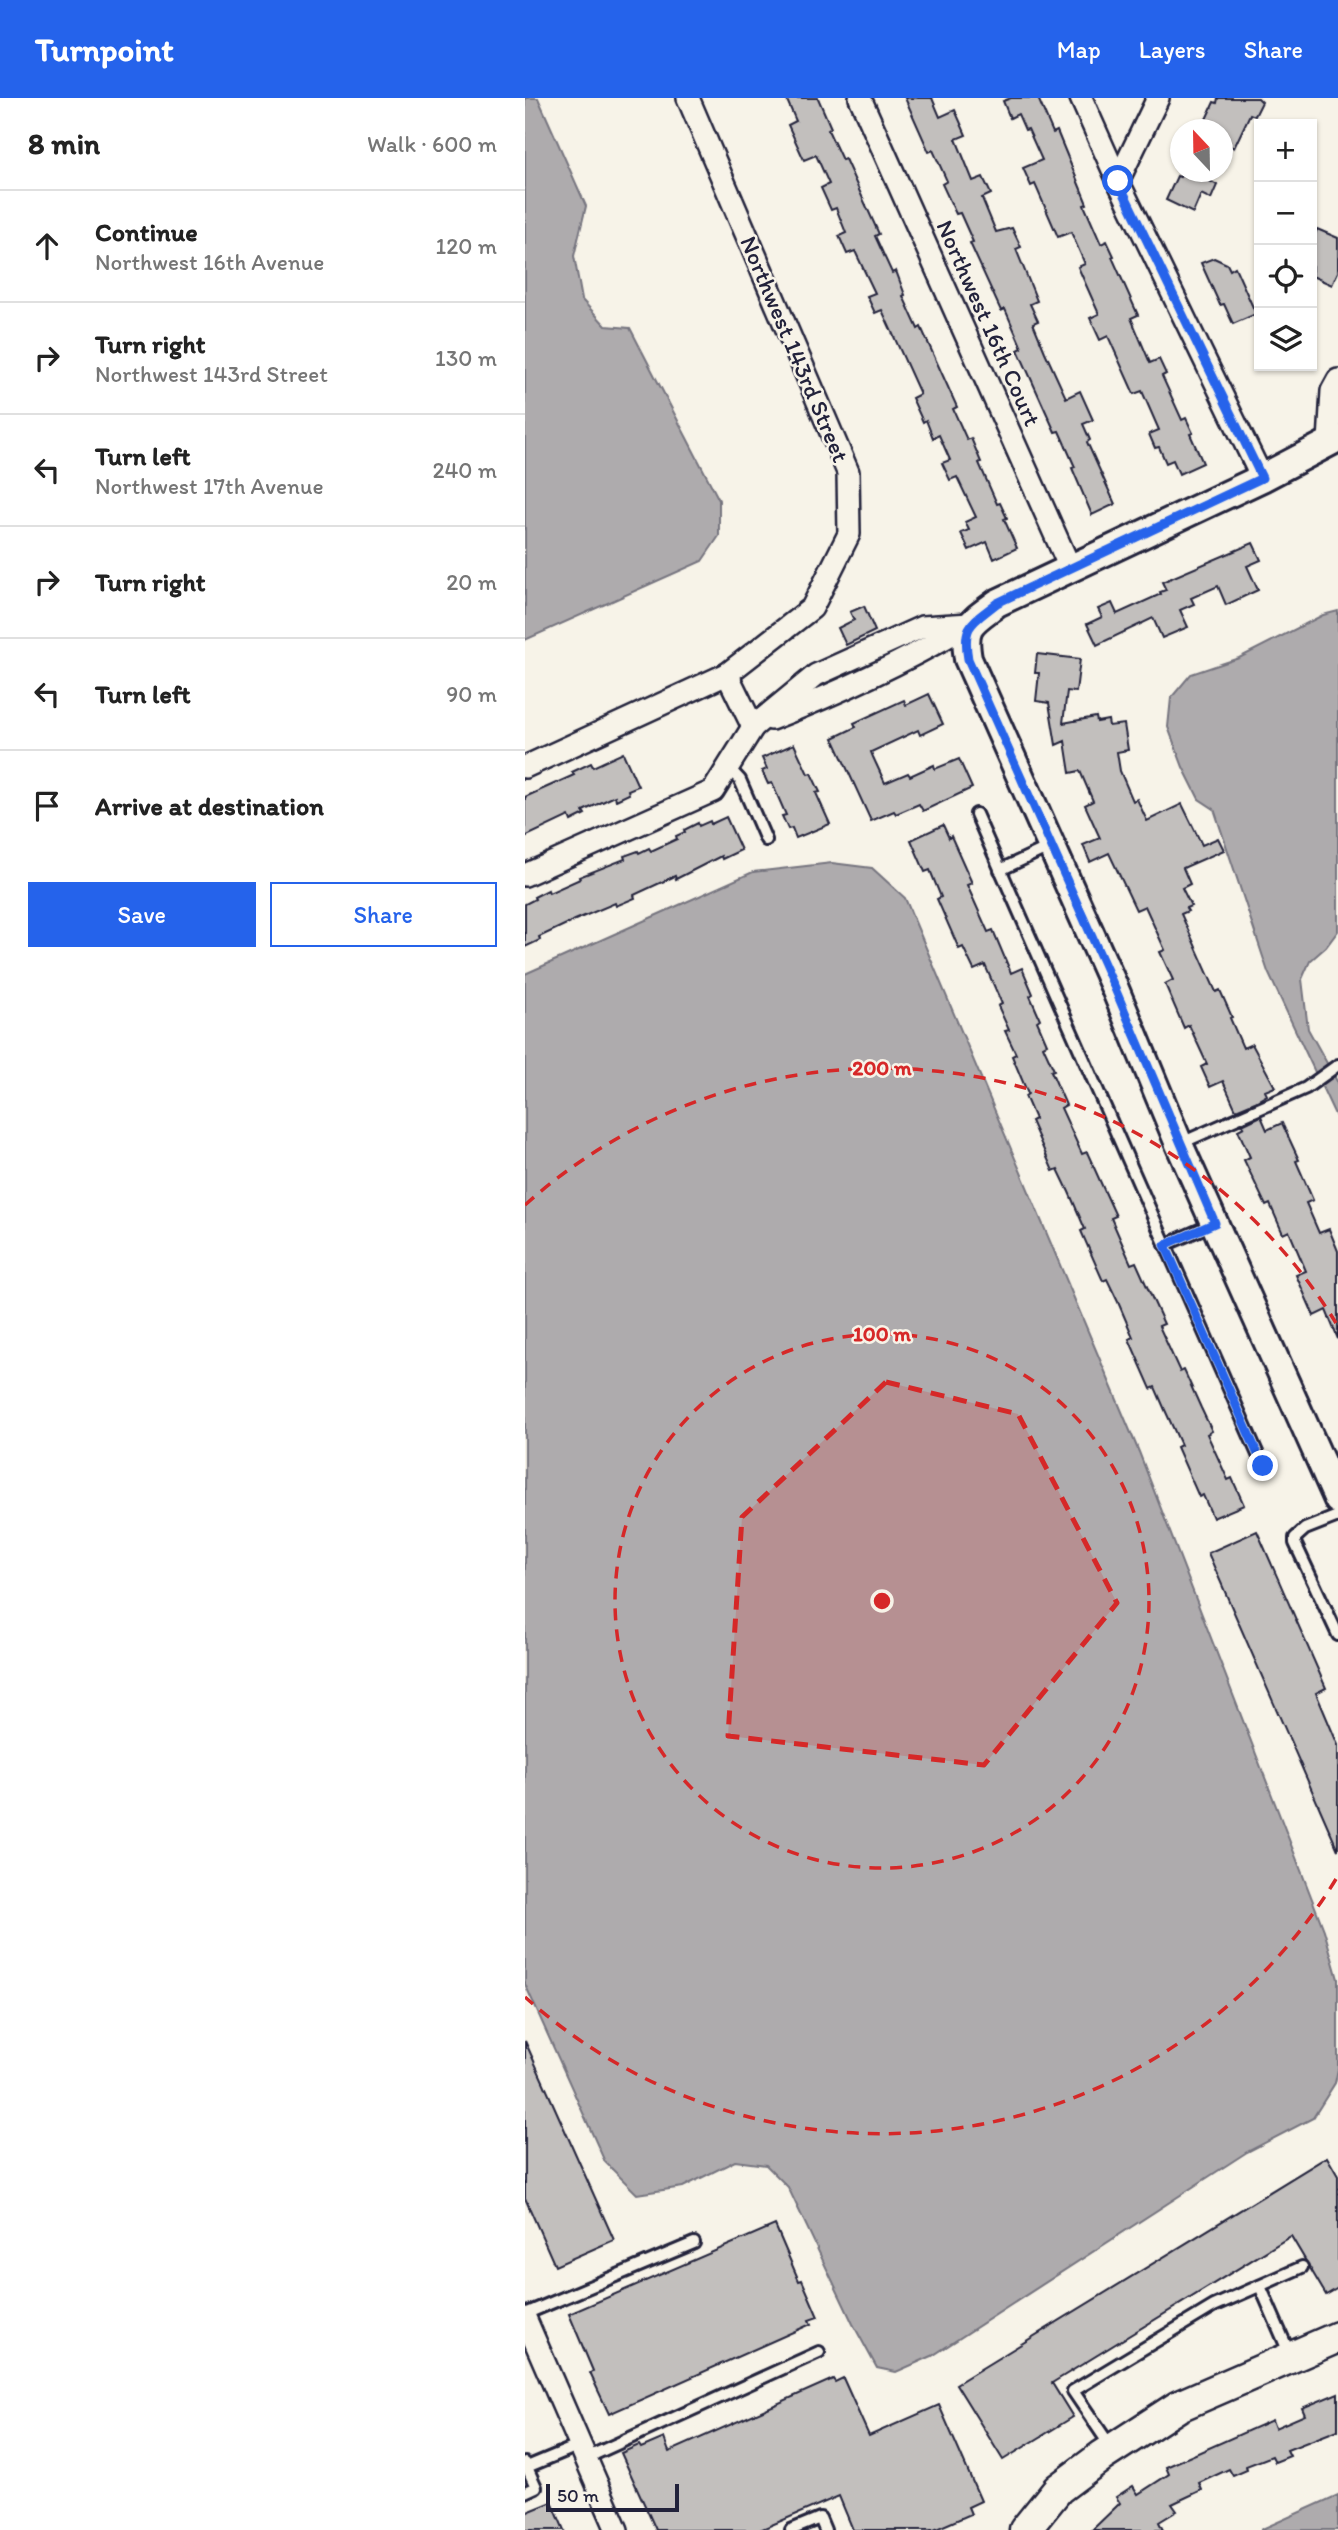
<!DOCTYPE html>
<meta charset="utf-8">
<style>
:root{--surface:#fff;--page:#f2f2f2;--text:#222;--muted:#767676;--line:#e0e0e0;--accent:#2563eb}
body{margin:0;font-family:Itim,sans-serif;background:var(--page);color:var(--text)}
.controls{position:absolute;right:21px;top:21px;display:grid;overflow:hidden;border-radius:0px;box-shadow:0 2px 5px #0004}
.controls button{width:63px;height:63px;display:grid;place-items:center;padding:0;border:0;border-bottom:2px solid var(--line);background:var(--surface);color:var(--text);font:35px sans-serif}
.compass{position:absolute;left:645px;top:21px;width:63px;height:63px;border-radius:50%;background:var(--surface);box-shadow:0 2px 5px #0004;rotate:338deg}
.scale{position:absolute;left:21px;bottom:18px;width:133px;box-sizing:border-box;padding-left:7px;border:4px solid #22223b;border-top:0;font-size:19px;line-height:24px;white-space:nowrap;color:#22223b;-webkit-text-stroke:5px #f7f3e8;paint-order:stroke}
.stop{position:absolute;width:21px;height:21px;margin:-16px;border:5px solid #2563eb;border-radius:50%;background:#fff}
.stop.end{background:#2563eb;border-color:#fff;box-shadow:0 2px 7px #0008}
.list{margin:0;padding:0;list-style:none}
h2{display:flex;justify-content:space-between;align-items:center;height:91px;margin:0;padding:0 28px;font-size:30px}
h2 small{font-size:23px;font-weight:400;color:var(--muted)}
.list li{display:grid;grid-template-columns:46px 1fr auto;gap:21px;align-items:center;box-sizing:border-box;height:112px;padding:0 28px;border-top:2px solid var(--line)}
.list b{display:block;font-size:26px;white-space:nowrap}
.list p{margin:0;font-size:23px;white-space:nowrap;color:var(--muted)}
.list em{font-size:23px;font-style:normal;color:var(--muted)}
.actions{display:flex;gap:14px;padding:21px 28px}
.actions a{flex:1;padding:16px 0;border:2px solid var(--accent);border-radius:0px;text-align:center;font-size:24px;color:var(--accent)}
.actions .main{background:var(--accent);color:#fff}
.icon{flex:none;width:38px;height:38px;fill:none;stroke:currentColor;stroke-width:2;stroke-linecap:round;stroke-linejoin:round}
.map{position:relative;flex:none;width:813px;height:2432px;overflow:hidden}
header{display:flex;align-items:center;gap:42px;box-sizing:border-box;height:98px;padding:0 35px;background:var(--accent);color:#fff}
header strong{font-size:33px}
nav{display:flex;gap:38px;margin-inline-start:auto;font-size:24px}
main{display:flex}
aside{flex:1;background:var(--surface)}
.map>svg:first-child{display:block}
</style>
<header>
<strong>Turnpoint</strong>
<nav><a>Map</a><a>Layers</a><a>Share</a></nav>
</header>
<main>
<aside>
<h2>8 min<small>Walk · 600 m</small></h2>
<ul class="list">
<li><svg class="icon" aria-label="ahead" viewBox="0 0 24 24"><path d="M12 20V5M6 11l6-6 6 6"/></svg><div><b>Continue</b><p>Northwest 16th Avenue</p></div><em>120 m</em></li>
<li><svg class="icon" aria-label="right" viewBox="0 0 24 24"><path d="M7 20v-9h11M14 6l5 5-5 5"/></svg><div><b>Turn right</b><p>Northwest 143rd Street</p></div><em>130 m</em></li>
<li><svg class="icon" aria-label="left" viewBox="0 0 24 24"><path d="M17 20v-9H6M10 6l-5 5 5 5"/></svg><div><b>Turn left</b><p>Northwest 17th Avenue</p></div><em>240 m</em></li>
<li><svg class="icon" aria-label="right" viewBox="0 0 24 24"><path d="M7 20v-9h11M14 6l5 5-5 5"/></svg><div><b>Turn right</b></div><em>20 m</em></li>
<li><svg class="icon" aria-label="left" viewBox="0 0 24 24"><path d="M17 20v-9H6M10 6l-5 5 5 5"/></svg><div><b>Turn left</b></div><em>90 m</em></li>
<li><svg class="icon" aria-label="arrive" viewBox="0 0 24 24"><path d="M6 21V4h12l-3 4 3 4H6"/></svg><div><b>Arrive at destination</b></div></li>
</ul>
<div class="actions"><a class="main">Save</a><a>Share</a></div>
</aside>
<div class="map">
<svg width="813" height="2432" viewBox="0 0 813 2432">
<rect width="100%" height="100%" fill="#f7f3e8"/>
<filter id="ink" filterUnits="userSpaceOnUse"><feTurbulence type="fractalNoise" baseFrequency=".0143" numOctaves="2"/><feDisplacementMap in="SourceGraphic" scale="14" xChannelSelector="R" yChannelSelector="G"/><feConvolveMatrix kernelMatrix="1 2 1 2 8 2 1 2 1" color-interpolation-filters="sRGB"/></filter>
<g filter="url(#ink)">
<g fill="#aeabad" stroke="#76747f" stroke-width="2">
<path d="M0 0H13L61 108 49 158 57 202 81 228 105 230 194 402V438L177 463 0 542Z"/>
<path d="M813 513V833L801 849 785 863 777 881 783 931 813 985V1023L743 874 689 711 674 701 658 669 643 629 646 600 666 576 714 560 798 517Z"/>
<path d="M307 765 347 770 380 800 614 1354 799 1832 813 1881V1971L810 1985 788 2020 722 2054 407 2258 371 2274 352 2270 328 2226 263 2089 241 2067 210 2063 158 2089 112 2096 80 2064 0 1886V876L228 774Z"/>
<path d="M813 2397V2432H735Z"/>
</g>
<g fill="#c2bfbd" stroke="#22223b" stroke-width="2">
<path d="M261 0H293L306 30 303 32 317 62 320 61 354 136 350 138 367 175 371 173 380 197 378 198 393 231 396 229 432 309 428 311 442 342 446 340 456 364 454 365 472 406 475 405 482 420 479 421 492 450 469 461 462 444 444 452 436 435 444 432 440 424 451 419 432 379 425 382 417 365 425 362 414 337 408 340 401 322 398 324 387 300 395 296 357 212 350 215 342 198 350 195 338 170 330 153 322 156 314 138 321 135 311 110 306 112 296 90 304 86 291 57 279 62 263 27 271 23Z"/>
<path d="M380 0H407L415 19 430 12 441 37 431 41 448 83 458 79 466 96 457 100 471 134 487 130 496 149 491 151 512 203 505 206 513 223 508 225 520 254 541 300 555 293 568 322 558 326 565 342 562 344 590 406 567 417 547 370 550 369 534 333 530 334 493 252 497 250 480 211 476 213 445 145 448 144 435 115 431 116 417 86 422 83 408 52 404 54Z"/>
<path d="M486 0H513L528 35 532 33 562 106 559 107 576 146 582 143 589 158 587 159 613 217 606 220 625 265 634 261 641 276 637 278 657 322 661 320 668 335 665 336 678 365 654 376 648 362 641 365 634 349 630 350 624 336 634 332 617 293 609 296 583 238 575 242 565 220 574 216 553 169 560 166 546 134 533 139 510 86 506 88 498 70 517 62 503 31 500 32 493 16 485 20 478 3Z"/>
<path d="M693 0H733L737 4 730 18 725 16 709 50 697 44V32H676L689 4 692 5Z"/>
<path d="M658 74H687L683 82 692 87 686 101 676 96 668 115 641 102 652 78 655 79Z"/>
<path d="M792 131 813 140V174L807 187 787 178V143Z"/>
<path d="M689 160 702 166 705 172 710 169 731 216 708 226 699 206 695 207 676 165Z"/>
<path d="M728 445 736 462 722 468 733 492 701 507 693 488 666 500 669 506 655 512 663 529 637 540 628 520 572 547 562 526 577 519 573 511 587 505 592 516 636 496 635 494 641 492 637 484Z"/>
<path d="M339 508 350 533 321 547 313 530 329 522 325 514Z"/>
<path d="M512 556 555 561 551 594 542 593 538 625 571 619 572 624 583 622 584 628 599 626 603 652 592 654 595 673 608 703 612 701 622 723 657 706 677 747 693 740 699 752 658 770 665 786 657 790 666 808 661 810 663 813 656 816 691 894 695 892 707 919 705 920 718 950 727 946 750 989 740 993 742 997 730 1004 711 1012 698 983 685 989 676 969 682 966 664 927 659 930 640 886 648 882 635 854 640 852 620 808 611 812 584 755 565 764 558 747 575 740 560 707 568 703 555 673 545 675 540 643 531 647 524 605 511 603 514 575H510Z"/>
<path d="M404 596 418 626 395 637 393 632 346 654 348 659 360 685 383 675 385 678 409 667 410 671 434 661 447 690 398 713 394 706 371 716 369 713 346 723 308 640 331 629 329 625 379 602 381 607Z"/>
<path d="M269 646 283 676 286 675 295 694 291 695 305 726 271 740 267 730 263 731 257 718 261 717 247 685 243 686 237 673 242 671 237 660Z"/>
<path d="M98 655 113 688 103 692 104 696 91 702 90 698 58 713 60 716 46 723 44 718 0 739V699L49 677 47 674 66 665 68 669Z"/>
<path d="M201 719 216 752 197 761 196 758 151 781 150 778 109 797 110 800 91 808 90 805 50 822 14 839 15 842 0 849V806L10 801 9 799 23 792 24 795 55 781 54 779 100 761 99 758 113 753 114 755 124 750 126 753 152 741 151 738 160 734 159 732 173 725 174 728 185 723 186 726Z"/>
<path d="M418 727 424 740 426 738 447 785 442 787 463 834 468 832 486 875 497 870 508 896 505 898 515 921 512 923 522 946 518 948 529 972 526 973 541 1007 536 1010 557 1056 562 1054 580 1094 591 1118 586 1120 606 1166 611 1164 628 1202 639 1226 634 1228 655 1274 659 1272 676 1310 687 1333 682 1336 703 1382 707 1380 719 1407 688 1420 678 1397 674 1399 652 1349 656 1347 640 1312 630 1289 626 1291 604 1241 608 1239 593 1204 582 1181 578 1183 556 1133 560 1131 544 1094 533 1071 528 1073 506 1023 510 1021 500 998 503 996 487 958 491 956 480 933 484 932 473 908 477 906 460 867 449 872 438 849 434 851 412 801 416 799 405 772 400 774 386 742Z"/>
<path d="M736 1018 742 1032 757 1025 774 1062 771 1063 788 1102 781 1105 794 1135 804 1131 813 1153V1241L801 1212 789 1218 771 1177 781 1173 764 1133 758 1136 745 1106 741 1108 719 1062 725 1059 713 1032 719 1029 717 1027Z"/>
<path d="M732 1433 801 1590 791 1595 813 1647V1752L683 1455Z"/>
<path d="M0 1943 89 2142 30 2168 0 2100Z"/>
<path d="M802 2059 813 2078V2190L801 2197 766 2138 527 2285 548 2319 478 2362 431 2286Z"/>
<path d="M250 2127 274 2183 277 2182 293 2219 284 2222 286 2226 84 2316 65 2275 68 2273 44 2216Z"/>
<path d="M318 2280 344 2338 414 2307 456 2403 443 2409 446 2416 409 2432H328L314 2398 235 2432H131L96 2355 114 2347 116 2350 139 2340 144 2354 308 2281 310 2284Z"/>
<path d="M813 2295V2332L762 2352 765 2358 750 2364 747 2358 721 2368 722 2372 708 2378 704 2371 674 2385 677 2392 647 2406 652 2413 634 2424 638 2432H567L595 2405 591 2399 608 2388 613 2396 644 2376 641 2369 747 2322 750 2330 780 2317 777 2310Z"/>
<path d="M27 2404 39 2432H0V2415Z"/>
</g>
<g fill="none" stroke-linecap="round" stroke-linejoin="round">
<defs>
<g id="service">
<path d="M202 668 215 682 241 742"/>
<path d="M451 716 738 1368"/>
<path d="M475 772 526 748"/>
<path d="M654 1046 781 990 813 967"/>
<path d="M640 1147 690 1125"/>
<path d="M813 1418 780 1431 770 1440V1445L813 1537"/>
<path d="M735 2188 766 2259"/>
<path d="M0 2216 169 2145"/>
<path d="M586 2349 548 2293 689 2208 777 2169"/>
<path d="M61 2360 294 2254"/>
<path d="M2 2369 55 2347"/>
<path d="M0 2394 11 2389 0 2365"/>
<path d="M266 2432 295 2420 300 2432"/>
</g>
<g id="minor">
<path d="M335 0 546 472"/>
<path d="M556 0 593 83 737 380"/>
<path d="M593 83 633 0"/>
<path d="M804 344 807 293 813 282"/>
<path d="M202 576 228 629"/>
<path d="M246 621C314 595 379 564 441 528"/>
<path d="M0 669 202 576 287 510 324 436 323 374 163 0"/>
<path d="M0 777 188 693 228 629 291 577 397 529 445 526"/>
<path d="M0 2220 92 2432"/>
</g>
<path id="tertiary" d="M813 340 737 380 472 505C446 525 437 526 443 561L588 886 654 1046 813 1402"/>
<path id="secondary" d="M500 2432 533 2391 577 2358 654 2308 813 2239"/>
</defs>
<use href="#service" stroke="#22223b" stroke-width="16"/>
<use href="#minor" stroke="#22223b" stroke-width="26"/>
<use href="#tertiary" stroke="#22223b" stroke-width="32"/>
<use href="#secondary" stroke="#22223b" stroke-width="35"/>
<use href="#service" stroke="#f7f3e8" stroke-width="10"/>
<use href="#minor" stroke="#f7f3e8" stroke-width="21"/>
<use href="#tertiary" stroke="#f7f3e8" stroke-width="26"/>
<use href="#secondary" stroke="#f7f3e8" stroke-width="30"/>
</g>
</g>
<g fill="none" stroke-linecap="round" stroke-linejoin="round" filter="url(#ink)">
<path stroke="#2563eb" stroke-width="9" d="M593 83 737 380 472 505C447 525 437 526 443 561L588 886 690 1125 640 1147 738 1368"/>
</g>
<path fill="#d62828" fill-opacity="0.2" stroke="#d62828" stroke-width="5" stroke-dasharray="14 9" stroke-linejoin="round" d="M361 1284 493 1316 592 1505 459 1667 203 1638 217 1419Z"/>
<g fill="none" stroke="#d62828" stroke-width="3.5" stroke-dasharray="12 9">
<circle cx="357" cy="1503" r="267"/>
<path d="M811 1781A533 533 0 0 1 0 1899M0 1107A533 533 0 0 1 811 1225"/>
</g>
<g text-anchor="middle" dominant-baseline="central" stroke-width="5" stroke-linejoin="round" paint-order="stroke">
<g font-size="24" fill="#22223b" stroke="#f7f3e8">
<text transform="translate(464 225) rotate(66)">Northwest 16th Court</text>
<text transform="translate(270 251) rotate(67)">Northwest 143rd Street</text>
</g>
</g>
<circle cx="357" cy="1503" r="10" fill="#d62828" stroke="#f7f3e8" stroke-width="3.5"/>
<g font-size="21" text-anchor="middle" font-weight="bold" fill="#d62828" stroke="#f7f3e8" stroke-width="5" stroke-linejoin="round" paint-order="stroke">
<text x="357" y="977">200 m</text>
<text x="357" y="1243">100 m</text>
</g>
</svg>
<div class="controls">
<button>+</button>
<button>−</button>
<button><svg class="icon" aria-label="locate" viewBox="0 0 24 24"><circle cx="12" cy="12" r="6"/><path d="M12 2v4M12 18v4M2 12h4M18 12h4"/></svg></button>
<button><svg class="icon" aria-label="layers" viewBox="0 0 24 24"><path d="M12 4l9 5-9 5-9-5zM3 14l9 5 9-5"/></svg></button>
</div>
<svg class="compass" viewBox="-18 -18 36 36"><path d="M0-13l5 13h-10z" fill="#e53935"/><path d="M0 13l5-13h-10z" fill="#767676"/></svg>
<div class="scale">50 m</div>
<div class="stop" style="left:593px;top:83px"></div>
<div class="stop end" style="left:738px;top:1368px"></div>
</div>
</main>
